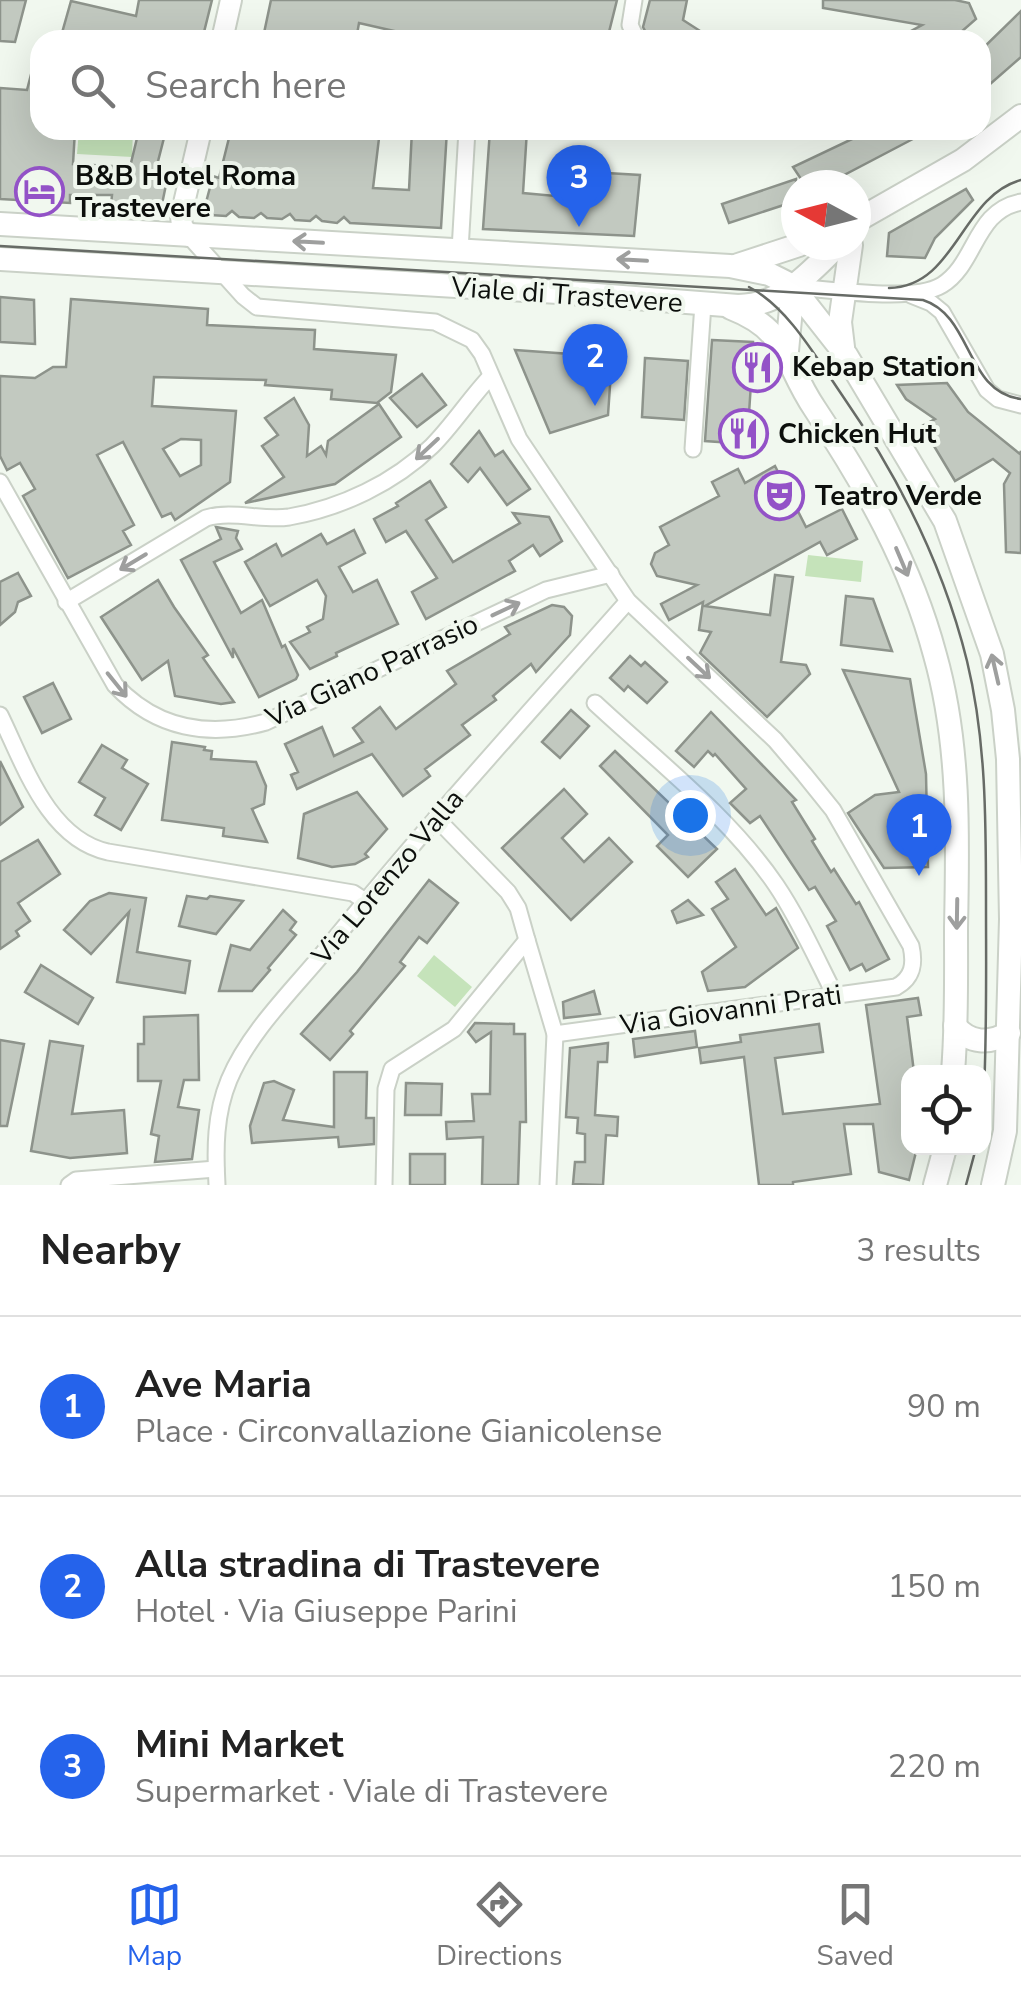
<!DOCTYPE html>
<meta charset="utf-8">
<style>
:root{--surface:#fff;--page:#f6f6f6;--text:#222;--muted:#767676;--line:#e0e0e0;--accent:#2563eb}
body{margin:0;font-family:"Nunito Sans",sans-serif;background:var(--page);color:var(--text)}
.controls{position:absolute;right:30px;bottom:30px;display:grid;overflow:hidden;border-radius:20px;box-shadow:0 10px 40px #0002}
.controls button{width:90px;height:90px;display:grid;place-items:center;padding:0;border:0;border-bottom:2px solid var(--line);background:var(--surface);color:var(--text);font:50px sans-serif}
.compass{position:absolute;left:781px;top:170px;width:90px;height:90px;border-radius:50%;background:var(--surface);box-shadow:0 10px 40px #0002;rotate:277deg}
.you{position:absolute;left:690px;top:815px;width:35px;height:35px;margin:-25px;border:8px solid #fff;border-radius:50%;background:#1a73e8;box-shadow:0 0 0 15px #1a73e833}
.badge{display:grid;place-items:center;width:65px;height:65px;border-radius:50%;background:var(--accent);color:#fff;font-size:32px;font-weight:700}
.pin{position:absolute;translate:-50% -82px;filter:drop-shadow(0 2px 5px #0008)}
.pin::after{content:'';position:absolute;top:52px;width:35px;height:30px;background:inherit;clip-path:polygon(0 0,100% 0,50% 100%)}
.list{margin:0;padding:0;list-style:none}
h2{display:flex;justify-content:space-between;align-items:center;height:130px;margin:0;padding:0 40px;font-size:42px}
h2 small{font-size:32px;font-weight:400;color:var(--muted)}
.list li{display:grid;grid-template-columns:65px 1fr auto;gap:30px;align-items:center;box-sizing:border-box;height:180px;padding:0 40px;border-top:2px solid var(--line)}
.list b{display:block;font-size:38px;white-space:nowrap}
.list p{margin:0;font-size:32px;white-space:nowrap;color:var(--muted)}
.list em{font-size:32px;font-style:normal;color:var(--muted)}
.icon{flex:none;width:55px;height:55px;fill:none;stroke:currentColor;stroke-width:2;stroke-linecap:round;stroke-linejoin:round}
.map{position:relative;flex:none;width:1021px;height:1185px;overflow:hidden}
.search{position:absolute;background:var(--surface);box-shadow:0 10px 40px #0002;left:30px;right:30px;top:30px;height:110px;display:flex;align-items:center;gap:25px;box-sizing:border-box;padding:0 35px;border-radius:30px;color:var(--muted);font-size:38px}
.sheet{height:670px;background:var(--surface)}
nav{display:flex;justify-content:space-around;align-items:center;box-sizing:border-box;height:140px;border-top:2px solid var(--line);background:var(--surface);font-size:28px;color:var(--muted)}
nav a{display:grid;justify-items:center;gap:5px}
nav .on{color:var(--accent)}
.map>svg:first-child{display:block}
</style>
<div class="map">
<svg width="1021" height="1185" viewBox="0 0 1021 1185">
<rect width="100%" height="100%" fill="#f1f8ef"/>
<g fill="#c5e3ba">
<path d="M79 130H133L132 157 77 154Z"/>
<path d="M808 555 863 561 861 582 805 576Z"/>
<path d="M434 955 472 987 455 1007 417 976Z"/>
</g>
<g fill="#c2c9c0" stroke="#8d938b" stroke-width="2.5" fill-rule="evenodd">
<path d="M0 0H26L15 42 0 41Z"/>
<path d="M139 0H212L202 40H60L71 1 136 16Z"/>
<path d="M271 0H617L607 40H392L394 31 359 23 356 40H296L264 33Z"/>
<path d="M650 0H687L683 20 714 40H650L643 27Z"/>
<path d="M823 0H955L969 3 976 19 952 40H894L922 25 823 8Z"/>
<path d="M1021 11V57L981 92V50Z"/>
<path d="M35 59 40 60V130H75L73 164 130 167 139 130H166L154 177 167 180 161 209 111 205 112 195H70V203L0 199V88L27 90Z"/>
<path d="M231 130H380L373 188 409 190 412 130H447L441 228 350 223 344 217 337 223 322 221 316 216 310 221 295 220 290 214 282 219 267 218 261 213 254 218 239 217 232 211 226 216 210 215 204 210 213 176 219 178Z"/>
<path d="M490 130H527L523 193 555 196 556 170 640 175 634 236 483 229Z"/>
<path d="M871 130H930L825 185H805L793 167Z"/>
<path d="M796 179V201L729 223 722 204Z"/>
<path d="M966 189 973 200 935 238 925 258 887 256 889 233Z"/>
<path d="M0 297 34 300 35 344 0 342Z"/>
<path d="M71 299 208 309 207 325 315 330 314 349 396 355 391 392 377 403 331 399 332 390 265 385 266 380 154 377 152 406 236 411 230 482 175 520 171 513 162 517 123 442 97 455 134 525 123 531 131 545 68 578 23 496 35 489 20 463 7 470 0 456V376L35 378 53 367H66ZM181 439 201 440V465L180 476 163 449Z"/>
<path d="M712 340 753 342V351H763L761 384 751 383 747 444 705 441Z"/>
<path d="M515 350 612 357 608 415 550 433Z"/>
<path d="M645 358 688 361 684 420 642 417Z"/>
<path d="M422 374 446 405 417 427 390 398Z"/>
<path d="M947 383 968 412 1020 454 1021 451V553L1006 552 1004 484 1010 473 993 459 955 481 922 426 935 419 906 399 897 385Z"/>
<path d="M294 398 309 425 307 456 321 446 326 455 328 441 379 404 401 437 335 484 245 503 284 477 262 446 278 435 265 418Z"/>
<path d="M479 431 495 456 503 451 530 489 507 505 480 468 468 482 451 464Z"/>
<path d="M775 466 806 527 842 509 857 539 827 555 820 542 705 606 770 615 775 575 793 577 781 662 806 665 810 674 767 717 700 653 711 632 699 630 703 602 669 620 661 604 697 585 657 576 651 564 655 553 669 545 660 527 719 496 712 482 738 469 745 483Z"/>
<path d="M430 481 446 507 426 520 453 562 520 523 513 513 549 517 562 541 540 556 533 545 509 561 515 571 426 619 412 592 437 578 406 531 386 542 374 519 398 506 396 503Z"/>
<path d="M216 527 238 531 236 538 242 549 214 562 241 613 262 600 282 647 285 645 298 675 296 679 259 697 233 648V658L181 560 221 539Z"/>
<path d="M354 530 365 553 339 567 353 592 377 580 398 624 336 653 337 656 310 669 290 642 310 632 307 627 323 619 326 596 317 580 270 606 245 562 276 544 282 556 321 534 327 544Z"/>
<path d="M18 573 31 596 18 602 15 612 0 625V582Z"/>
<path d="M158 580 174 607 208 655 203 658 234 702 221 704 175 696 168 661 142 680 101 617Z"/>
<path d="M846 596 873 599 892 651 841 645Z"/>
<path d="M552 605 564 607 572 616 570 635 536 672 531 664 493 696 496 700 462 725 470 735 425 769 430 776 403 796 372 754 297 789 291 775 298 772 285 744 322 727 334 756 363 742 353 728 380 707 396 729 456 684 447 671 510 634 505 627Z"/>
<path d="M630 656 641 666 645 662 667 682 647 703 628 686 624 691 610 678Z"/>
<path d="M843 670 910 679 926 774 928 867 884 868 848 813 875 795 899 792Z"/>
<path d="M53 683 71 719 42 733 24 697Z"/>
<path d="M571 710 589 726 560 758 542 742Z"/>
<path d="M711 712 796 800 792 802 815 839 812 841 831 872 834 869 856 904 859 902 889 959 866 971 862 964 850 970 827 926 836 921 815 887 809 890 760 816 750 823 730 803 746 789 715 754 713 756 708 751 694 767 676 751Z"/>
<path d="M172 742 205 747 204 750 212 751 211 759 256 762 266 786 264 804 252 809 267 842 223 836 224 828 162 820Z"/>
<path d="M102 745 127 760 122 768 148 784 121 830 95 815 105 798 79 782Z"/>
<path d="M615 751 717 849 688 877 657 846 668 835 600 766Z"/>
<path d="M0 761 23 807 0 825Z"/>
<path d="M564 789 587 814 562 838 584 862 609 838 632 862 571 920 502 848Z"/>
<path d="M357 792 387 829 365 854 368 857 355 864 332 867 298 858 304 814Z"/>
<path d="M38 840 60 874 18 903 30 921 16 931 19 936 0 949V862Z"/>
<path d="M735 869 766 915 776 908 798 948 745 987 708 991 702 972 736 947 712 909 728 899 716 882Z"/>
<path d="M429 880 458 903 427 943 419 937 400 962 405 966 350 1031 353 1034 330 1060 301 1034 357 972Z"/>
<path d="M109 893 146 898 137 952 190 961 185 993 117 982 129 912 91 954 64 930 90 901Z"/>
<path d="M187 896 207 899 210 896 243 901 216 934 179 926Z"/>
<path d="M688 900 703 915 677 923 672 911Z"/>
<path d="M283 910 296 922 290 930 296 935 268 968 270 970 252 991H219L231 945 250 950Z"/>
<path d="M41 965 93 998 78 1024 25 992Z"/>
<path d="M594 991 600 1014 564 1018 563 1002Z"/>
<path d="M918 998 921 1015 907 1017 914 1072H908V1148H917L909 1180 879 1172 873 1124H844L851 1174 793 1182V1185H759L744 1057 701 1063 699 1048 741 1042 740 1035 819 1024 823 1052 775 1058 783 1114 880 1104 866 1005Z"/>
<path d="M198 1015 199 1080H184L178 1107 199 1110 192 1159 155 1162 159 1136 151 1134 161 1081H138V1044H144V1017Z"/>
<path d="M475 1023 514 1024V1034H525L526 1122H520L518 1185H482L483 1137 447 1139 446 1122 474 1121 472 1094H490L491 1032 476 1042 468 1032Z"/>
<path d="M695 1031 697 1047 635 1057 633 1039Z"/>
<path d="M0 1040 24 1044 7 1126H0Z"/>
<path d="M50 1041 83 1046 72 1114 124 1110 127 1153 70 1158 31 1151Z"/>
<path d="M608 1043 607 1062H598L595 1115 618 1117 617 1136 606 1135 603 1185 573 1184 575 1162H585V1134L577 1133 578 1118 566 1117 570 1048Z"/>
<path d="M334 1072H367L366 1118H374V1144L339 1147 338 1137 252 1143 250 1126 264 1083 274 1081 294 1090 283 1120 334 1127Z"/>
<path d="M406 1083 442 1084 441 1115H405Z"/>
<rect x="410" y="1154" width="35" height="31"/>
</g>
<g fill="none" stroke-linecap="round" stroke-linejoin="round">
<defs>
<g id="minor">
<path d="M634 0 630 25 637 40"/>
<path d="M189 236 243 296 257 307 435 322 472 340 482 354 519 439 628 601 775 740 804 774 833 810 911 946C915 964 913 978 896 987L555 1034"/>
<path d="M460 250 467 130"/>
<path d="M793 287C829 289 913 303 942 285 977 263 974 211 1021 202"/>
<path d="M911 295 931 303 942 312 987 390 998 399 1021 405"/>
<path d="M693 449 703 304"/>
<path d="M0 482 115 685C156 729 209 738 266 722L546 590 611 574"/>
<path d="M66 602 206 518C232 510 262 521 289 517 341 508 394 483 432 446 453 425 470 398 491 376"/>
<path d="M595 703C655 759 730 817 776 885 799 919 816 958 835 995"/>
<path d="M0 715C24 764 48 839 108 852L353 893 365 901"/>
<path d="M436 818 508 892 518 908 527 940 555 1034 548 1185"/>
<path d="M69 1185 76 1180 216 1169"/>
<path d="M217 1185C215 1149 215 1114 229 1080 250 1030 295 988 329 946 424 828 527 715 628 601"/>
<path d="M384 1185 386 1089 392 1069 454 1029 527 940"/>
</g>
<g id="tertiary">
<path d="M222 40 231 0"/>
<path d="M189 236 182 226 181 216 201 130"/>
</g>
<g id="secondary">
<path d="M856 221 963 160 1021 116"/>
<path d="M0 224 730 266 769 274 791 285 846 355 945 521 992 654 1003 710 1008 759 1011 919 1005 1131 993 1185"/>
<path d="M0 259 558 292 738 306C783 305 808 274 838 245"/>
<path d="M738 265 799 245"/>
<path d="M731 308C790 331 783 362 815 409 866 486 911 565 935 655 960 743 958 836 956 928 956 976 957 1024 953 1072"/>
<path d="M843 347 840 322 851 245"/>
<path d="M787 351 793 287"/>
<path d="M955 1026C970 1044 989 1044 1009 1033"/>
<path d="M935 1185 945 1148"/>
</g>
</defs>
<use href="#minor" stroke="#cad1c7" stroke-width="19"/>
<use href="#tertiary" stroke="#cad1c7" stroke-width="24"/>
<use href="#secondary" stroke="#cad1c7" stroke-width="26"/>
<use href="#minor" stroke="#fff" stroke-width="15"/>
<use href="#tertiary" stroke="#fff" stroke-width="20"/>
<use href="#secondary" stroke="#fff" stroke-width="22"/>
<g stroke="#676b66" stroke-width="2.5">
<path d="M0 246 923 300C973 316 965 392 1021 399"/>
<path d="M749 287C789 308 817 359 842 395 899 477 943 564 967 661 986 739 986 820 986 901 986 964 987 1027 984 1090"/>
<path d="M889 288C956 287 961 196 1021 180"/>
<path d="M966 1185 976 1148"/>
</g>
</g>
<defs><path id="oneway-shaft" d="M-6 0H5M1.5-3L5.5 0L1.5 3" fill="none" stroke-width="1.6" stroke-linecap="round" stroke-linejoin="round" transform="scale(2.5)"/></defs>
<g stroke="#9e9f9e">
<use href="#oneway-shaft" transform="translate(308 242) rotate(-177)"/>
<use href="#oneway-shaft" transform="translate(632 260) rotate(-177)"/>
<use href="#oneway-shaft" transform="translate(427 449) rotate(137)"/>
<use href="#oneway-shaft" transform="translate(133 562) rotate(149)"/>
<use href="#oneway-shaft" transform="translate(902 562) rotate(67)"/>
<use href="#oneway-shaft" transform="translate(506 609) rotate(-25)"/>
<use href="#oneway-shaft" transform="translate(699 668) rotate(43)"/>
<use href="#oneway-shaft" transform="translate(995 669) rotate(-103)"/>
<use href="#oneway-shaft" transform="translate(117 685) rotate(51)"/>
<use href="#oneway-shaft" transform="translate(957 914) rotate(91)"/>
</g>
<defs>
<symbol id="hotel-ring" viewBox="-11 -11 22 22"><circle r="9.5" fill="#f1f8ef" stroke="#9352c7" stroke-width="1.5"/><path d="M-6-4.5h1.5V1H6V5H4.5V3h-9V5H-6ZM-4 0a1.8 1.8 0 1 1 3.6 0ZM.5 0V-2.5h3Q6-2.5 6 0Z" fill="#9352c7"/></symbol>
<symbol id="restaurant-ring" viewBox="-11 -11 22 22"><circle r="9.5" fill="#f1f8ef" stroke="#9352c7" stroke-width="1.5"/><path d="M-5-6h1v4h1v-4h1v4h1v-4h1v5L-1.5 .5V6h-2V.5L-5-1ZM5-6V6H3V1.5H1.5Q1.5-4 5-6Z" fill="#9352c7"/></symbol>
<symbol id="theatre-ring" viewBox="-11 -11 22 22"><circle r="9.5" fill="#f1f8ef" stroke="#9352c7" stroke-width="1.5"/><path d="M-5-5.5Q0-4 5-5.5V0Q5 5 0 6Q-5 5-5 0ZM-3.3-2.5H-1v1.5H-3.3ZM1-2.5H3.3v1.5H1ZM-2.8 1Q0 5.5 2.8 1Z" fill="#9352c7"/></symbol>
</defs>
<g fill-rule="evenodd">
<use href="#hotel-ring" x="12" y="164" width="55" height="55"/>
<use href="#restaurant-ring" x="730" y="340" width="55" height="55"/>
<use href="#restaurant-ring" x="716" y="406" width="55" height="55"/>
<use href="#theatre-ring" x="752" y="468" width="55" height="55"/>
</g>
<g text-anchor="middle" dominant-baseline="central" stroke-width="8" stroke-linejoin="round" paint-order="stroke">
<g font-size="28" font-weight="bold" fill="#0c0f0c" stroke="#f1f8ef" text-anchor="start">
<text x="75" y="176">B&amp;B Hotel Roma<tspan x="75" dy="32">Trastevere</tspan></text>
<text x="792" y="367">Kebap Station</text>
<text x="778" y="434">Chicken Hut</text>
<text x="815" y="496">Teatro Verde</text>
</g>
<g font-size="28" fill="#0c0f0c" stroke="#f1f8ef">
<text transform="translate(567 295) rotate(4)">Viale di Trastevere</text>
<text transform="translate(372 671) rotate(-25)">Via Giano Parrasio</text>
<text transform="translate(388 877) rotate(-50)">Via Lorenzo Valla</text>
<text transform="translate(731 1010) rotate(-8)">Via Giovanni Prati</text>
</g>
</g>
</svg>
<div class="controls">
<button><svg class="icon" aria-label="locate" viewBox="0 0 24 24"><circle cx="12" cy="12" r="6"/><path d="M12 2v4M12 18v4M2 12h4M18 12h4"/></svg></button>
</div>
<svg class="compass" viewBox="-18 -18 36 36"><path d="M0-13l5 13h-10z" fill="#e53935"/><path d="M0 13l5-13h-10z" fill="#767676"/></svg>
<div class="you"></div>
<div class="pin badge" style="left:919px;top:876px">1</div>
<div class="pin badge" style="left:595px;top:406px">2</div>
<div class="pin badge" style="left:579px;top:227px">3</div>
<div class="search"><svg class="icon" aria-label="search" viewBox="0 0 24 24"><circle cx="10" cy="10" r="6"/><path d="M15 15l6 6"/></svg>Search here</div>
</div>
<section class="sheet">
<h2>Nearby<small>3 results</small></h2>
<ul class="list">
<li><span class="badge">1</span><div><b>Ave Maria</b><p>Place · Circonvallazione Gianicolense</p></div><em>90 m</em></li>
<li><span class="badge">2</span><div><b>Alla stradina di Trastevere</b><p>Hotel · Via Giuseppe Parini</p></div><em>150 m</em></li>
<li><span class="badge">3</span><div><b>Mini Market</b><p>Supermarket · Viale di Trastevere</p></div><em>220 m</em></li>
</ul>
</section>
<nav>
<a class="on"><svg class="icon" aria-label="map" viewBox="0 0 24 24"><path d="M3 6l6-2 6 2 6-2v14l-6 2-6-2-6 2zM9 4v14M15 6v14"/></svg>Map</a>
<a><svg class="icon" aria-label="directions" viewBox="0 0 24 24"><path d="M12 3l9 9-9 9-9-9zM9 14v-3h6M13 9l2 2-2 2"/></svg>Directions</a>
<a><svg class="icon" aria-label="saved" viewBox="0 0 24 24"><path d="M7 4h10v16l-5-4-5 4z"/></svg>Saved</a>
</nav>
